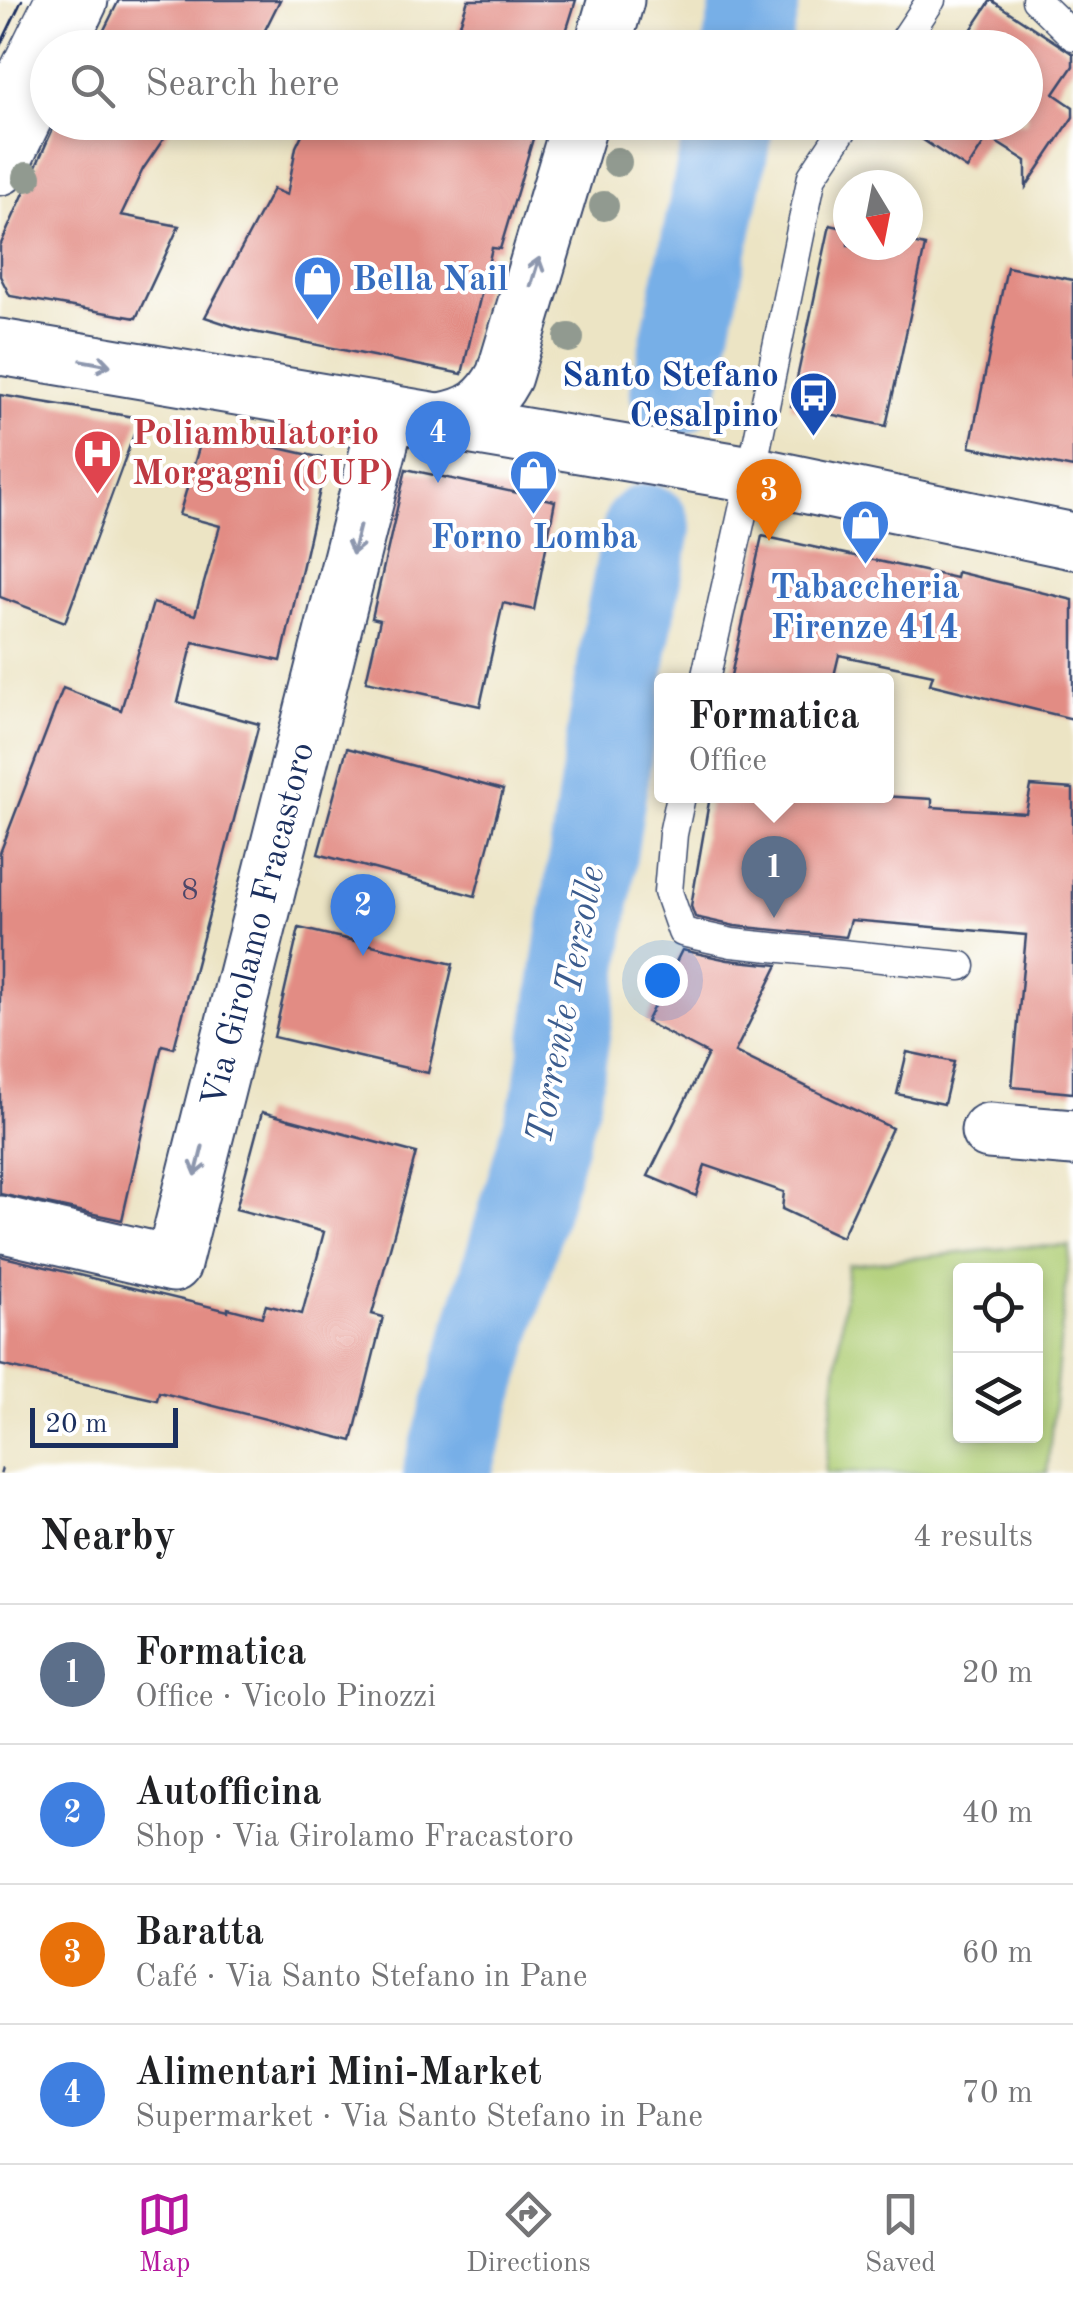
<!DOCTYPE html>
<meta charset="utf-8">
<style>
:root{--surface:#fff;--page:#f6f6f6;--text:#202124;--muted:#757577;--line:#e0e0e0;--accent:#b5179e}
body{margin:0;font-family:"Old Standard TT",serif;background:var(--page);color:var(--text)}
.controls{position:absolute;right:30px;bottom:30px;display:grid;overflow:hidden;border-radius:10px;box-shadow:0 5px 15px #0003}
.controls button{width:90px;height:90px;display:grid;place-items:center;padding:0;border:0;border-bottom:2px solid var(--line);background:var(--surface);color:var(--text);font:50px sans-serif}
.compass{position:absolute;left:833px;top:170px;width:90px;height:90px;border-radius:50%;background:var(--surface);box-shadow:0 5px 15px #0003;rotate:170deg}
.scale{position:absolute;left:30px;bottom:25px;width:148px;box-sizing:border-box;padding-left:10px;border:5px solid #1b2f5e;border-top:0;font-size:28px;line-height:35px;white-space:nowrap;color:#1b2f5e;-webkit-text-stroke:8px #fff;paint-order:stroke}
.you{position:absolute;left:662px;top:980px;width:35px;height:35px;margin:-25px;border:8px solid #fff;border-radius:50%;background:#1a73e8;box-shadow:0 0 0 15px #1a73e833}
.badge{display:grid;place-items:center;width:65px;height:65px;border-radius:50%;background:var(--accent);color:#fff;font-size:32px;font-weight:700}
.pin{position:absolute;translate:-50% -82px;filter:drop-shadow(0 2px 5px #0008)}
.pin::after{content:'';position:absolute;top:52px;width:35px;height:30px;background:inherit;clip-path:polygon(0 0,100% 0,50% 100%)}
.popup{position:absolute;left:654px;top:673px;width:240px;height:130px;box-sizing:border-box;display:grid;place-content:center;border-radius:10px;background:var(--surface);filter:drop-shadow(0 2px 8px #0005);font-size:32px;white-space:nowrap;color:var(--muted)}
.popup b{font-size:38px;color:var(--text)}
.popup::after{content:'';position:absolute;left:50%;top:100%;margin-left:-20px;border:20px solid transparent;border-top-color:var(--surface)}
.list{margin:0;padding:0;list-style:none}
h2{display:flex;justify-content:space-between;align-items:center;height:130px;margin:0;padding:0 40px;font-size:42px}
h2 small{font-size:32px;font-weight:400;color:var(--muted)}
.list li{display:grid;grid-template-columns:65px 1fr auto;gap:30px;align-items:center;box-sizing:border-box;height:140px;padding:0 40px;border-top:2px solid var(--line)}
.list b{display:block;font-size:38px;white-space:nowrap}
.list p{margin:0;font-size:32px;white-space:nowrap;color:var(--muted)}
.list em{font-size:32px;font-style:normal;color:var(--muted)}
.icon{flex:none;width:55px;height:55px;fill:none;stroke:currentColor;stroke-width:2;stroke-linecap:round;stroke-linejoin:round}
.map{position:relative;flex:none;width:1073px;height:1473px;overflow:hidden}
.search{position:absolute;background:var(--surface);box-shadow:0 5px 15px #0003;left:30px;right:30px;top:30px;height:110px;display:flex;align-items:center;gap:25px;box-sizing:border-box;padding:0 35px;border-radius:55px;color:var(--muted);font-size:38px}
.sheet{height:690px;background:var(--surface)}
nav{display:flex;justify-content:space-around;align-items:center;box-sizing:border-box;height:140px;border-top:2px solid var(--line);background:var(--surface);font-size:28px;color:var(--muted)}
nav a{display:grid;justify-items:center;gap:5px}
nav .on{color:var(--accent)}
.map>svg:first-child{display:block}
</style>
<div class="map">
<svg width="1073" height="1473" viewBox="0 0 1073 1473">
<rect width="100%" height="100%" fill="#fff"/>
<filter id="ink" filterUnits="userSpaceOnUse"><feTurbulence type="fractalNoise" baseFrequency=".01" numOctaves="2"/><feDisplacementMap in="SourceGraphic" scale="20" xChannelSelector="R" yChannelSelector="G"/><feConvolveMatrix kernelMatrix="1 2 1 2 8 2 1 2 1" color-interpolation-filters="sRGB"/></filter>
<filter id="wash" filterUnits="userSpaceOnUse"><feTurbulence type="fractalNoise" baseFrequency=".0048" numOctaves="4" result="noise"/><feDisplacementMap in="SourceGraphic" scale="40" xChannelSelector="R" yChannelSelector="G"/><feGaussianBlur stdDeviation="2.25" result="paint"/><feColorMatrix in="noise" values="0 0 0 0 0 0 0 0 0 0 0 0 0 0 0 0 0 1.4 0 .05"/><feComposite in="paint" operator="in"/></filter>
<g filter="url(#wash)">
<rect width="100%" height="100%" fill="#ece4c4"/>
<path fill="#afcd74" stroke="#657e69" stroke-width="2.5" fill-rule="evenodd" d="M1070 1246 1047 1473H825L848 1265 1018 1247ZM960 1270H1036V1436H960Z"/>
<g fill="none" stroke-linecap="round" stroke-linejoin="round">
<g stroke="#77afe7" stroke-width="88">
<path d="M746 48 756 0"/>
<path d="M674 392 730 122"/>
<path d="M447 1473 557 1094 625 641 647 528"/>
</g>
</g>
<g id="blocks">
<g fill="#e28c84">
<path d="M119 0H280L256 48H95Z"/>
<path d="M468 0H576L561 48H452Z"/>
<path d="M991 0 1073 54V66L1054 94 1073 107V117L1026 187V161L988 137 967 169 896 122H1026V48H959Z"/>
<path d="M56 122H175L143 169 121 215 179 226 136 318 10 296 0 276V246Z"/>
<path d="M308 122H419L430 126V122H538L500 249 492 248 462 374 244 330 205 317 273 189 287 195 296 147Z"/>
<path d="M830 225 848 229V245H908V242L925 246 886 426 791 406Z"/>
<path d="M1007 267 1073 280V468L970 447Z"/>
<path d="M0 395 140 418 65 622 0 597Z"/>
<path d="M204 431 327 459 281 661 193 642 178 702 259 724 174 1048 162 1045 122 1220 0 1194V853L63 688 121 710 153 603 195 615 220 526 179 515Z"/>
<path d="M406 469 555 501 534 610 503 603 480 706 366 681 380 620 372 618Z"/>
<path d="M762 536 956 578 957 572 1073 600V719L930 684 933 675 839 655 833 680H730Z"/>
<path d="M347 748 503 790 475 896 318 854Z"/>
<path d="M1031 786 1073 789V1093L1012 1087 1026 935 851 920 846 937 735 926 695 917 691 906 710 796H882L932 799V807L1026 813Z"/>
<path d="M299 928 453 964 428 1073 274 1037Z"/>
<path d="M682 950 728 960 778 965 735 1052 892 1128 842 1237 782 1209 784 1192 705 1165 696 1196 648 1176 708 1054 646 1022Z"/>
<path d="M907 1052 954 1062 944 1104 897 1094Z"/>
<path d="M262 1112 416 1153 372 1314 383 1317 352 1441 159 1392 157 1400 0 1365V1256L228 1311V1308L262 1317 266 1305 302 1314 324 1232 236 1209Z"/>
</g>
</g>
</g>
<g filter="url(#ink)">
<use href="#blocks" fill-opacity="0" stroke="#3a4a6d" stroke-width="2.5"/>
<g fill="none" stroke-linecap="round" stroke-linejoin="round">
<defs>
<g id="service">
<path d="M1036 0 1073 36"/>
<path d="M899 48 931 0"/>
<path d="M0 97 48 0"/>
<path d="M705 680 751 474 812 176 848 122"/>
<path d="M681 796 673 834 668 892 682 932 732 943 961 966"/>
</g>
<g id="minor">
<path d="M989 1131 1073 1138"/>
<path d="M0 1224 173 1264 388 412"/>
</g>
<g id="tertiary">
<path d="M602 48 616 0"/>
<path d="M0 347 751 474 1073 541"/>
<path d="M441 421C473 415 489 404 504 376L580 122"/>
</g>
<g id="secondary">
<path d="M57 48 80 0"/>
<path d="M0 167 48 68"/>
</g>
</defs>
<use href="#service" stroke="#3a4a6d" stroke-width="31"/>
<use href="#minor" stroke="#3a4a6d" stroke-width="59"/>
<use href="#tertiary" stroke="#3a4a6d" stroke-width="59"/>
<use href="#secondary" stroke="#3a4a6d" stroke-width="59"/>
<path stroke="#3a4a6d" stroke-width="6" stroke-dasharray="2.5 8" stroke-linecap="butt" d="M0 1471 7 1473"/>
<use href="#service" stroke="#fff" stroke-width="28"/>
<use href="#minor" stroke="#fff" stroke-width="55"/>
<use href="#tertiary" stroke="#fff" stroke-width="55"/>
<use href="#secondary" stroke="#fff" stroke-width="55"/>
<path stroke="#1b2f5e" stroke-width="2.5" d="M0 46 22 0"/>
</g>
<g fill="#919a90">
<circle cx="617" cy="162" r="15"/>
<circle cx="27" cy="177" r="15"/>
<circle cx="604" cy="206" r="15"/>
<circle cx="569" cy="338" r="15"/>
</g>
<defs><path id="oneway-shaft" d="M-6 0H5M1.5-3L5.5 0L1.5 3" fill="none" stroke-width="1.6" stroke-linecap="round" stroke-linejoin="round" transform="scale(2.5)"/></defs>
<g stroke="#8d97ae">
<use href="#oneway-shaft" transform="translate(535 272) rotate(-73)"/>
<use href="#oneway-shaft" transform="translate(96 363) rotate(10)"/>
<use href="#oneway-shaft" transform="translate(356 540) rotate(104)"/>
<use href="#oneway-shaft" transform="translate(199 1161) rotate(104)"/>
</g>
</g>
<defs>
<symbol id="shop-pin" viewBox="-11 -11 22 30"><path d="M0 17L-7.5 6A9.5 9.5 0 1 1 7.5 6Z" fill="#3f7fe0" stroke="#fff"/><path d="M-5-2.5h2.3a2.7 3.5 0 0 1 5.4 0H5L5.5 6h-11ZM-1.5-2.5h3a1.5 2.3 0 0 0-3 0Z" fill="#fff"/></symbol>
<symbol id="bus-pin" viewBox="-11 -11 22 30"><path d="M0 17L-7.5 6A9.5 9.5 0 1 1 7.5 6Z" fill="#1a4fb4" stroke="#fff"/><path d="M-5-6H5V4H4V6H2V4H-2V6H-4V4H-5ZM-3.5-4V0h7V-4ZM-3.5 1.2v1.5H-2V1.2ZM2 1.2v1.5H3.5V1.2Z" fill="#fff"/></symbol>
<symbol id="hospital-pin" viewBox="-11 -11 22 30"><path d="M0 17L-7.5 6A9.5 9.5 0 1 1 7.5 6Z" fill="#e0444e" stroke="#fff"/><path d="M-5-5h3v3.5h4V-5h3V5h-3V1.5h-4V5h-3Z" fill="#fff"/></symbol>
</defs>
<g fill-rule="evenodd">
<use href="#shop-pin" x="290" y="252" width="55" height="75"/>
<use href="#bus-pin" x="786" y="368" width="55" height="75"/>
<use href="#hospital-pin" x="70" y="426" width="55" height="75"/>
<use href="#shop-pin" x="506" y="446" width="55" height="75"/>
<use href="#shop-pin" x="838" y="496" width="55" height="75"/>
</g>
<g text-anchor="middle" dominant-baseline="central" stroke-width="8" stroke-linejoin="round" paint-order="stroke">
<g font-size="30" fill="#4d4668">
<text x="190" y="891">8</text>
</g>
<g font-size="35" font-weight="bold" fill="#366cbe" stroke="#fff">
<text x="352" y="280" text-anchor="start">Bella Nail</text>
<text x="534" y="538">Forno Lomba</text>
<text x="865" y="588">Tabaccheria<tspan x="865" dy="40">Firenze 414</tspan></text>
</g>
<g font-size="35" font-weight="bold" fill="#164399" stroke="#fff" text-anchor="end">
<text x="779" y="376">Santo Stefano<tspan x="779" dy="40">Cesalpino</tspan></text>
</g>
<g font-size="35" font-weight="bold" fill="#be3a42" stroke="#fff" text-anchor="start">
<text x="132" y="434">Poliambulatorio<tspan x="132" dy="40">Morgagni (CUP)</tspan></text>
</g>
<g font-size="35" fill="#1b2f5e" stroke="#fff">
<text transform="translate(259 925) rotate(-76)">Via Girolamo Fracastoro</text>
</g>
<g font-size="38" font-style="italic" fill="#3b5c8e" stroke="#fff">
<text transform="translate(567 1005) rotate(-79)">Torrente Terzolle</text>
</g>
</g>
</svg>
<div class="controls">
<button><svg class="icon" aria-label="locate" viewBox="0 0 24 24"><circle cx="12" cy="12" r="6"/><path d="M12 2v4M12 18v4M2 12h4M18 12h4"/></svg></button>
<button><svg class="icon" aria-label="layers" viewBox="0 0 24 24"><path d="M12 4l9 5-9 5-9-5zM3 14l9 5 9-5"/></svg></button>
</div>
<svg class="compass" viewBox="-18 -18 36 36"><path d="M0-13l5 13h-10z" fill="#e53935"/><path d="M0 13l5-13h-10z" fill="#757577"/></svg>
<div class="scale">20 m</div>
<div class="you"></div>
<div class="pin badge" style="left:774px;top:918px;background:#5c6f8a">1</div>
<div class="popup"><b>Formatica</b>Office</div>
<div class="pin badge" style="left:363px;top:956px;background:#3f7fe0">2</div>
<div class="pin badge" style="left:769px;top:541px;background:#e8710a">3</div>
<div class="pin badge" style="left:438px;top:483px;background:#3f7fe0">4</div>
<div class="search"><svg class="icon" aria-label="search" viewBox="0 0 24 24"><circle cx="10" cy="10" r="6"/><path d="M15 15l6 6"/></svg>Search here</div>
</div>
<section class="sheet">
<h2>Nearby<small>4 results</small></h2>
<ul class="list">
<li><span class="badge" style="background:#5c6f8a">1</span><div><b>Formatica</b><p>Office · Vicolo Pinozzi</p></div><em>20 m</em></li>
<li><span class="badge" style="background:#3f7fe0">2</span><div><b>Autofficina</b><p>Shop · Via Girolamo Fracastoro</p></div><em>40 m</em></li>
<li><span class="badge" style="background:#e8710a">3</span><div><b>Baratta</b><p>Café · Via Santo Stefano in Pane</p></div><em>60 m</em></li>
<li><span class="badge" style="background:#3f7fe0">4</span><div><b>Alimentari Mini-Market</b><p>Supermarket · Via Santo Stefano in Pane</p></div><em>70 m</em></li>
</ul>
</section>
<nav>
<a class="on"><svg class="icon" aria-label="map" viewBox="0 0 24 24"><path d="M3 6l6-2 6 2 6-2v14l-6 2-6-2-6 2zM9 4v14M15 6v14"/></svg>Map</a>
<a><svg class="icon" aria-label="directions" viewBox="0 0 24 24"><path d="M12 3l9 9-9 9-9-9zM9 14v-3h6M13 9l2 2-2 2"/></svg>Directions</a>
<a><svg class="icon" aria-label="saved" viewBox="0 0 24 24"><path d="M7 4h10v16l-5-4-5 4z"/></svg>Saved</a>
</nav>
